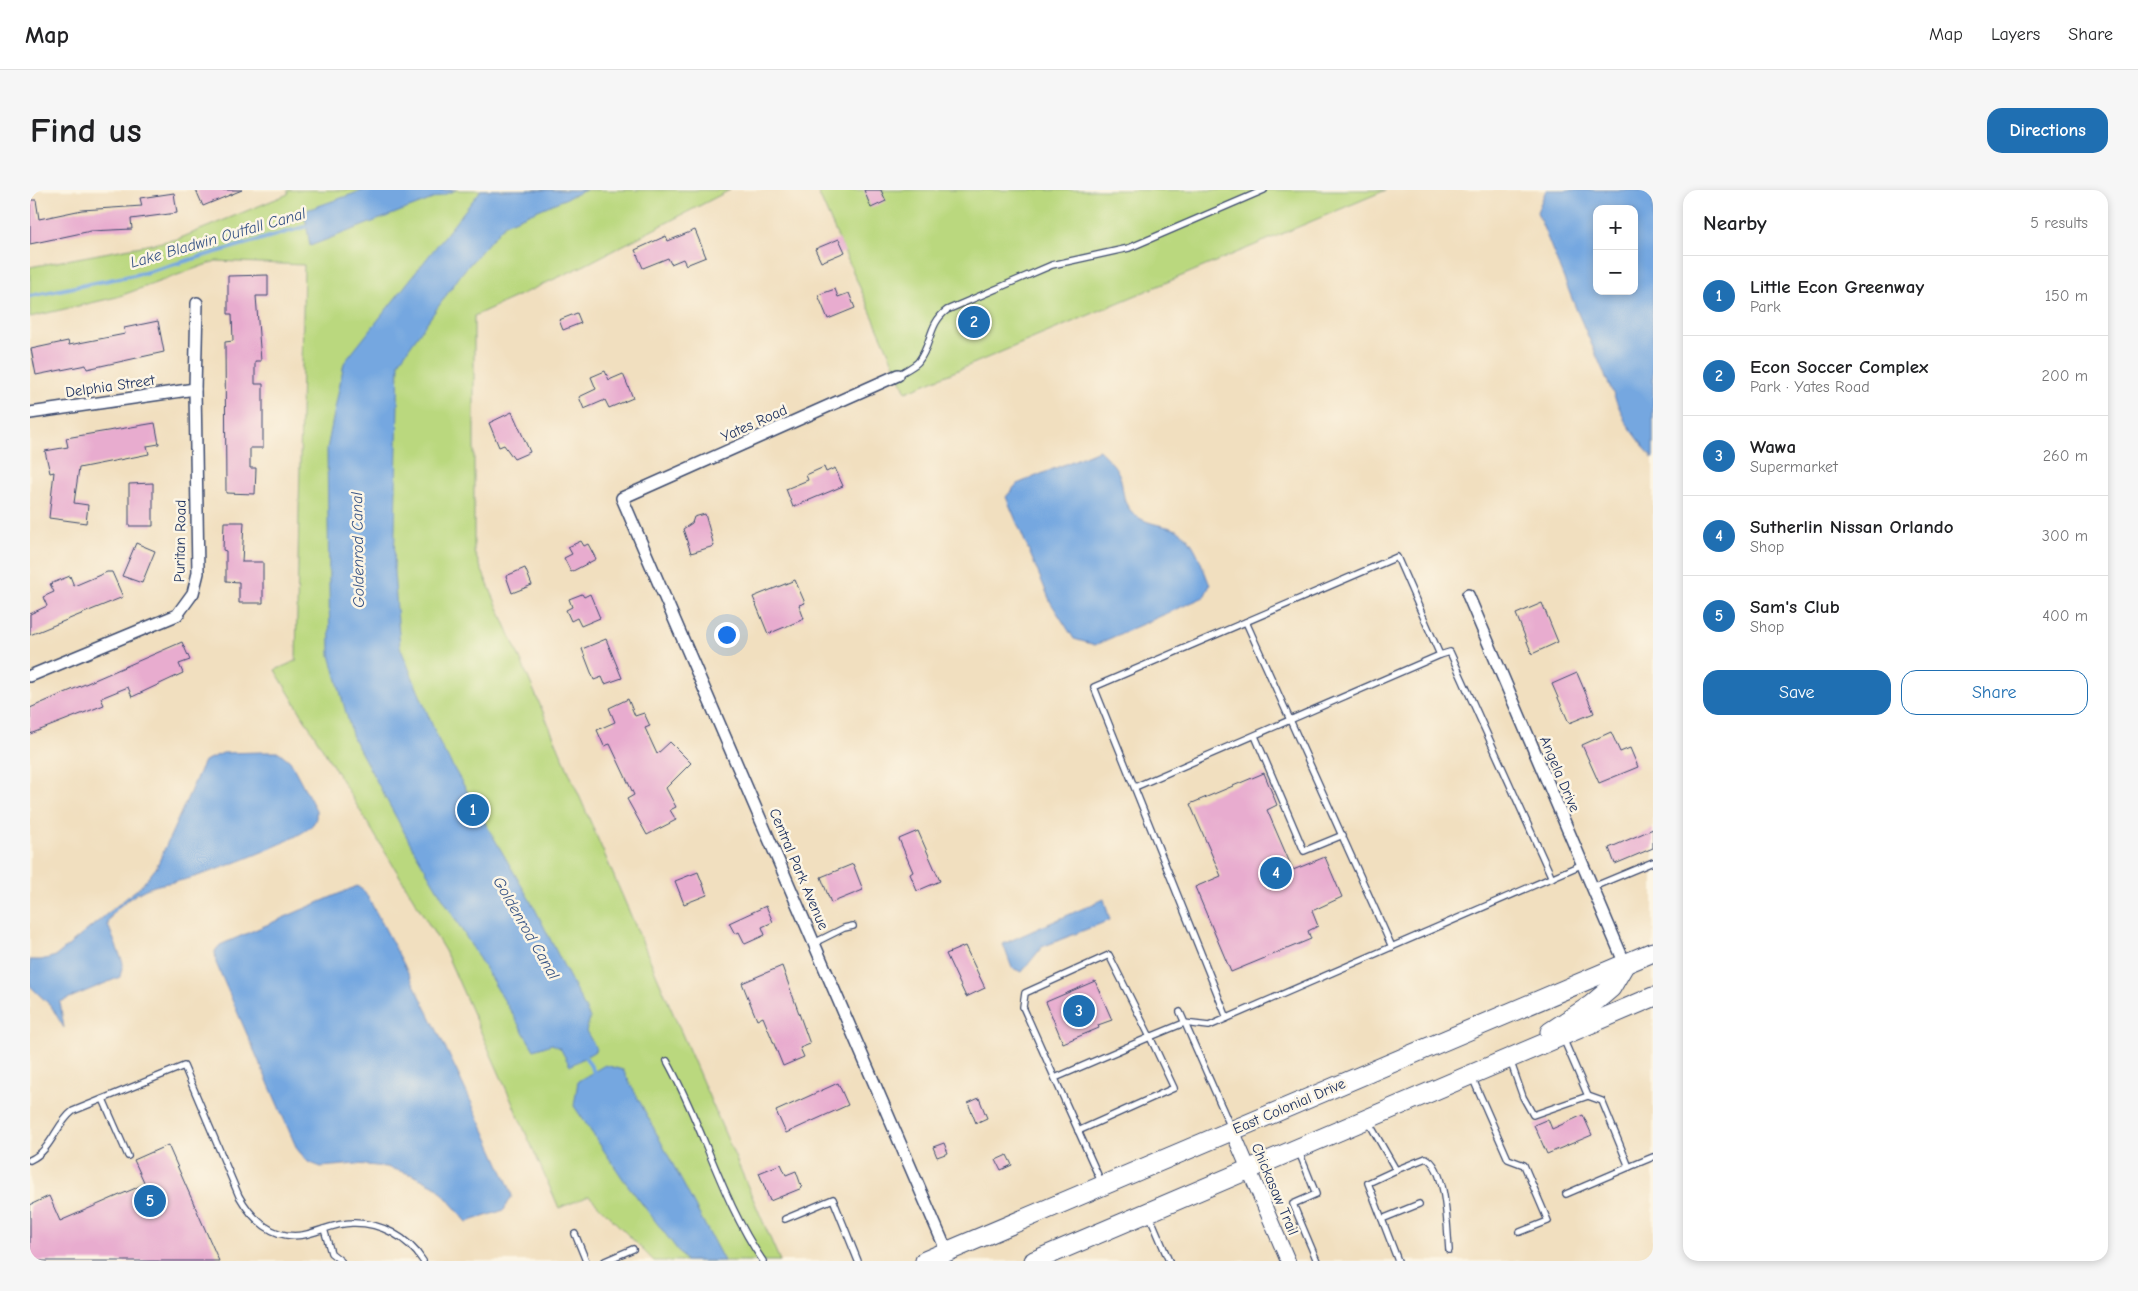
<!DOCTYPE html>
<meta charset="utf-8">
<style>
:root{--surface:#fff;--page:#f6f6f6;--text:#202124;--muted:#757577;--line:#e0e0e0;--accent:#1f6fb2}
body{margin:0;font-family:"Comic Neue",sans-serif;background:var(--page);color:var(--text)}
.controls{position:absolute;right:15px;top:15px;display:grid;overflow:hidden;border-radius:10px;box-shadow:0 2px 8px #0003}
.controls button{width:45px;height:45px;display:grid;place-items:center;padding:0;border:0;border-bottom:1px solid var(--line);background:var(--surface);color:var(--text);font:25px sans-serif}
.you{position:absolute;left:696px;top:444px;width:18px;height:18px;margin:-12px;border:4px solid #fff;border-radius:50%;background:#1a73e8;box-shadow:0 0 0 8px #1a73e833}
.badge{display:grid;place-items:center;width:32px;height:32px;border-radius:50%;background:var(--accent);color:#fff;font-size:16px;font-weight:700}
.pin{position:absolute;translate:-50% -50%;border:2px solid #fff;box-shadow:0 1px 5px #0006}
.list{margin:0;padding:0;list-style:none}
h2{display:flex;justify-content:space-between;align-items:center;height:65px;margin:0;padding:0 20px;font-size:21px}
h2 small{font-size:16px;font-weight:400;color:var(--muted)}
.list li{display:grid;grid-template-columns:32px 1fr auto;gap:15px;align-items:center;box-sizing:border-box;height:80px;padding:0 20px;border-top:1px solid var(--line)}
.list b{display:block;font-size:19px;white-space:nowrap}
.list p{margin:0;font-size:16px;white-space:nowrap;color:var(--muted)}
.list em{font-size:16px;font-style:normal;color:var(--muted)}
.actions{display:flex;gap:10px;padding:15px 20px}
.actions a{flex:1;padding:11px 0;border:1px solid var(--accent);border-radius:15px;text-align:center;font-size:18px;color:var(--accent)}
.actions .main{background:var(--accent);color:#fff}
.map{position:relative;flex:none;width:1623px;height:1071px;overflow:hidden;border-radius:15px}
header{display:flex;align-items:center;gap:30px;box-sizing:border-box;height:70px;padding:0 25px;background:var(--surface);border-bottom:1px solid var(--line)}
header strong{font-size:24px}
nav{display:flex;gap:28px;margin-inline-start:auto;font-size:18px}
.intro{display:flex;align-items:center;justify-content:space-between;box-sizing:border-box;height:120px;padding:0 30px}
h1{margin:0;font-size:35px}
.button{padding:12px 22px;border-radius:15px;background:var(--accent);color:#fff;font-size:18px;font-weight:700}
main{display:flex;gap:30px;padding:0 30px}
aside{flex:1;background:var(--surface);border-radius:15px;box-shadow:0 2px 8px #0003}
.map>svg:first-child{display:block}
</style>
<header>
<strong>Map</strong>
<nav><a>Map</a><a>Layers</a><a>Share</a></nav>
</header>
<div class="intro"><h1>Find us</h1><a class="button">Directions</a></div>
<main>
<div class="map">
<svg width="1623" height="1071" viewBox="0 0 1623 1071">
<rect width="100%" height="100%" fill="#fcf5e5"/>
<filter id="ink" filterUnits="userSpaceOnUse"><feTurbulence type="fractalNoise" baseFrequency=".02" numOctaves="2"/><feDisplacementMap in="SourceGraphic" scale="10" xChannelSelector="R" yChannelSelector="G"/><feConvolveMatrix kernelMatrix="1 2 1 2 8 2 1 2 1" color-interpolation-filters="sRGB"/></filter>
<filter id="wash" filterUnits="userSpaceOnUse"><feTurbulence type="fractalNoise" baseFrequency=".0096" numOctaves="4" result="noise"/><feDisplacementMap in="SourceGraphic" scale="20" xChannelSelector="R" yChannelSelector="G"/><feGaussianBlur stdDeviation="1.12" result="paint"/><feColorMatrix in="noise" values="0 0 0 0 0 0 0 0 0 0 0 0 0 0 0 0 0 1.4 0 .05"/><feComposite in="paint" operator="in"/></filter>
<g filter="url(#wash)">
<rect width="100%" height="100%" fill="#f1dfbf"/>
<g fill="#bad87e" stroke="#6a846e">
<path d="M258 0H700L555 75 444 126V362L750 1071H624L559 1006 529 1018 415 761 245 480 266 471 274 75 186 71 87 107 0 127V77L148 49 258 4Z"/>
<path d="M787 0H1356L876 202Z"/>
</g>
<g fill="#75a7e0" stroke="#486b9f" fill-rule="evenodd">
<path d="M334 0H426L280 56 274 21Z"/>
<path d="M451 0H556L475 34 432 83 369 172 364 382 370 457 411 556 505 719 560 828 556 841 567 860 540 876 530 858 522 854 504 860 385 662 323 548 300 465 297 259 314 173Z"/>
<path d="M1516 0H1623V269L1595 231 1547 121 1507 22ZM1567 19H1604V101H1567Z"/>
<path d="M1069 260C1075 266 1083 273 1087 280 1095 293 1090 311 1102 322 1113 334 1130 334 1144 339 1165 345 1172 378 1180 395L1174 407 1065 455 1044 449 1021 413 976 307 987 294Z"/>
<path d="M233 562H249L260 571 286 620C286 625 287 629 283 634 273 649 178 684 157 689 143 693 130 693 116 699 103 705 80 720 78 735L93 773 90 787 30 812 34 838 21 816 0 796V770H11L26 766 112 695 126 678 174 571 193 563Z"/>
<path d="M327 696 335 702C388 797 435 896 479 996L482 1006 474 1020 437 1032 407 997 383 985 357 977 326 974 291 977 278 972 267 959 186 773 185 761 190 755Z"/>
<path d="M1074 709 1080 730 1012 757 992 782 982 778 973 754Z"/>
<path d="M575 875 593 880 694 1071H656L593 989 544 916 548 891Z"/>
</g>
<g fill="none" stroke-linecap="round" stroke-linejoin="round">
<g stroke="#75a7e0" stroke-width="4">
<path d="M0 106 114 83 281 35"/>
<path d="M553 863 566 885"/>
</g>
</g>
<g id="blocks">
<g fill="#e8accf">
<path d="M166 0H212L173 16Z"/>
<path d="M834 0H851L856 11 841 18Z"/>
<path d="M144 3 147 23 101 29 102 39 61 41 0 54V10H6L9 29 52 20 112 16 110 8Z"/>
<path d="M665 40 676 67 656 75 653 69 641 74 638 68 613 78 605 60 636 46 638 51Z"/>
<path d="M809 49 815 62 791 72 785 59Z"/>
<path d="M238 85V106H226L231 171H225V194H233V258H220V278H226L225 304 196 303 195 152 203 151 202 124H198V86Z"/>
<path d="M805 99 808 107 819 103 825 118 798 129 788 105Z"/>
<path d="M547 123 551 133 533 140 529 130Z"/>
<path d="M128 131 134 162 57 179 56 175 6 185 1 159 38 151 39 155 95 144 94 138Z"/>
<path d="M575 181 579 190 593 184 603 208 579 218 575 210 554 219 549 207 566 199 561 187Z"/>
<path d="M482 222 500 262 484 269 474 255 469 257 459 233Z"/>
<path d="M125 233 129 254 117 256 119 264 49 278 44 313 58 315 56 333 19 328 24 282 20 283 15 261 38 257 36 248Z"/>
<path d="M794 277 796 282 805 278 813 296 763 317 756 299 778 290 776 285Z"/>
<path d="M123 293V336H99V294Z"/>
<path d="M675 324 684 356 661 363 653 339 662 333 664 327Z"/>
<path d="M194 332H214L212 372H233V413H209V392L196 391V361L193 360Z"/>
<path d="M551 351 554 356 558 354 566 369 541 382 534 368 542 364 538 357Z"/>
<path d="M106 353 125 361 112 393 92 386Z"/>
<path d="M495 378 502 395 482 403 476 386Z"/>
<path d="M77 382H82L93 407 0 445V424L17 416 13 407 24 402 20 394 40 386 44 396Z"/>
<path d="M765 390 775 413 769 415 774 429 738 444 723 407Z"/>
<path d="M552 404 554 407 560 404 570 428 551 436 547 428 541 431 536 420 542 417 539 409Z"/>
<path d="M1512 413 1528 452 1502 464 1486 424Z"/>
<path d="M576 449 592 488 575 494 572 487 564 490 552 459Z"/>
<path d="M152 452 160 470 149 474 153 483 102 507 98 497 71 508 74 515 0 544V518Z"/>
<path d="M1547 483 1564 523 1539 533 1522 494Z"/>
<path d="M598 509 605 526 614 523 620 536 615 538 627 564 640 552 661 573 636 598 646 617 640 620 646 630 617 645 597 609 604 605 580 554 574 556 567 540 585 532 579 518Z"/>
<path d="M1581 542 1590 562 1600 558 1608 577 1569 593 1552 555Z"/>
<path d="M1234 583 1247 615 1237 620 1263 680 1295 667 1312 707 1282 721 1288 736 1278 741 1281 749 1201 782 1165 697 1191 686 1160 614Z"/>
<path d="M1623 639V658L1585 674 1579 658Z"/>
<path d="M888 641 910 691 887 701 880 684 883 682 869 649Z"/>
<path d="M823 674 833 700 801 713 791 687Z"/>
<path d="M668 682 677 705 654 714 645 691Z"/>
<path d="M736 716 743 732 732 737 735 745 715 754 709 742 705 744 699 733Z"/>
<path d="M935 756 955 798 936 807 916 764Z"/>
<path d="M752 776 780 854 770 858 774 867 753 876 733 827 727 830 712 793Z"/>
<path d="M1065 791 1082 830 1068 835 1069 838 1033 853 1016 812Z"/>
<path d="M808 893 818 915 756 943 746 921Z"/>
<path d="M949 908 957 928 946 933 938 913Z"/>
<path d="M1553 925 1562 945 1517 964 1504 935 1518 929 1522 939Z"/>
<path d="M914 953 918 963 907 967 903 957Z"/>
<path d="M138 955 189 1071H0V1015L19 1006 30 1031 115 994 104 970Z"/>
<path d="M977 965 982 975 971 980 966 970Z"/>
<path d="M751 974 756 985 766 981 772 998 740 1011 729 983Z"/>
</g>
</g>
</g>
<g filter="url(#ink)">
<use href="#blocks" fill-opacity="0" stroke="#3b496d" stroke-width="1"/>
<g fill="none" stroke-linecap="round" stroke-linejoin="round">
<defs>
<g id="service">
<path d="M868 185C874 181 883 177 888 172 902 155 898 134 917 120L1022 75 1099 58 1234 0"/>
<path d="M1216 432 1362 757"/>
<path d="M1225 546 1274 661 1313 645"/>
<path d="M1105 597 1410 465"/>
<path d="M1563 697 1623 672"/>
<path d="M784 753 814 738 823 736"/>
<path d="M1150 822 1201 938"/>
<path d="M1197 828 1064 497 1367 367 1410 465 1420 462 1522 688"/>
<path d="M1533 848 1558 906 1572 911 1599 977 1623 967"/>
<path d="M1480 870 1493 907 1503 925 1558 906"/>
<path d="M637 871C673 935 691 1010 733 1071"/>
<path d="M1442 887 1478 969 1494 975 1518 1031 1490 1042"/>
<path d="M1025 888 1120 847 1144 898 1048 941"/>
<path d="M73 909 98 966"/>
<path d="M1338 931 1366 980 1338 993 1368 1071"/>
<path d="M1269 962 1286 1004 1263 1014 1287 1071"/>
<path d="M0 970C22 960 25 935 43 921L154 876 209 1006C222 1029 243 1050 273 1045 289 1042 305 1033 322 1033 350 1032 378 1047 393 1071"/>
<path d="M1366 980 1396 968C1417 978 1417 1039 1419 1060"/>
<path d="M1072 994 993 817 995 803 1079 765 1120 847 1154 833 1179 836 1553 674"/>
<path d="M1536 1004 1599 977"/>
<path d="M1119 1024 1139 1071"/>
<path d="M755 1029 803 1009 828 1071"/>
<path d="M1352 1029 1389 1014"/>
<path d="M294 1039 301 1063 311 1071"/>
<path d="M545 1044 556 1071"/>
<path d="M575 1071 603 1059"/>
</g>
<g id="minor">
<path d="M868 185 592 308 917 1062"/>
<path d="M0 223 165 199"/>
<path d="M1438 405 1595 774"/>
<path d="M0 486 147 425 163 403 168 383 165 199 167 113"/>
</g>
<path id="tertiary" d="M1202 940 1258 1071"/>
<g id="trunk">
<path d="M1520 842 1561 815 1581 798 1595 774"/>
<path d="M895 1071 1623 762"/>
<path d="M1004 1071 1623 807"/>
</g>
</defs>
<use href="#service" stroke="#3b496d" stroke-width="8"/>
<use href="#minor" stroke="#3b496d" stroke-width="14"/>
<use href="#tertiary" stroke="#3b496d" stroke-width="16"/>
<use href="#trunk" stroke="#3b496d" stroke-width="21"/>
<use href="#service" stroke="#fff" stroke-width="5.5"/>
<use href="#minor" stroke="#fff" stroke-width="11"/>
<use href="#tertiary" stroke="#fff" stroke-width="14"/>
<use href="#trunk" stroke="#fff" stroke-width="19"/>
</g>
</g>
<g text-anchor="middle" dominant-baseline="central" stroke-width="5" stroke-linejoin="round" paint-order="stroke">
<g font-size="15" fill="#1b2f5e" stroke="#fcf5e5">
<text transform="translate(80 196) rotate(-8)">Delphia Street</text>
<text transform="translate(724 233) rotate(-24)">Yates Road</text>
<text transform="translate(150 351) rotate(-89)">Puritan Road</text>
<text transform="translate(1530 584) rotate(67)">Angela Drive</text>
<text transform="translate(769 679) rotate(67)">Central Park Avenue</text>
<text transform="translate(1259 916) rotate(-23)">East Colonial Drive</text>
<text transform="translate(1245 999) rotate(67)">Chickasaw Trail</text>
</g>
<g font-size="16" font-style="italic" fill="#365385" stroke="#fcf5e5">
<text transform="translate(188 48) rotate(-16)">Lake Bladwin Outfall Canal</text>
<text transform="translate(328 360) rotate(-91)">Goldenrod Canal</text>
<text transform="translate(496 738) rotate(60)">Goldenrod Canal</text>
</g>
</g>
</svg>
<div class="controls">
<button>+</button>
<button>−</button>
</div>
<div class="you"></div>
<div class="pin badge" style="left:443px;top:620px">1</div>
<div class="pin badge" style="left:944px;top:132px">2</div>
<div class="pin badge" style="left:1049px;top:821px">3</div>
<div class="pin badge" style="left:1246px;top:683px">4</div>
<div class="pin badge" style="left:120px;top:1011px">5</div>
</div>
<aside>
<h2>Nearby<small>5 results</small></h2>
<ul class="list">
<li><span class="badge">1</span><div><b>Little Econ Greenway</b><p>Park</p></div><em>150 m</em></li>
<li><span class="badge">2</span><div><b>Econ Soccer Complex</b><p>Park · Yates Road</p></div><em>200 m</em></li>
<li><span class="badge">3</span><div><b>Wawa</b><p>Supermarket</p></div><em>260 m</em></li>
<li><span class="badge">4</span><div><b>Sutherlin Nissan Orlando</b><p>Shop</p></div><em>300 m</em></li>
<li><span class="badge">5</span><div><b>Sam's Club</b><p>Shop</p></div><em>400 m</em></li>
</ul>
<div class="actions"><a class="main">Save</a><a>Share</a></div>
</aside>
</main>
